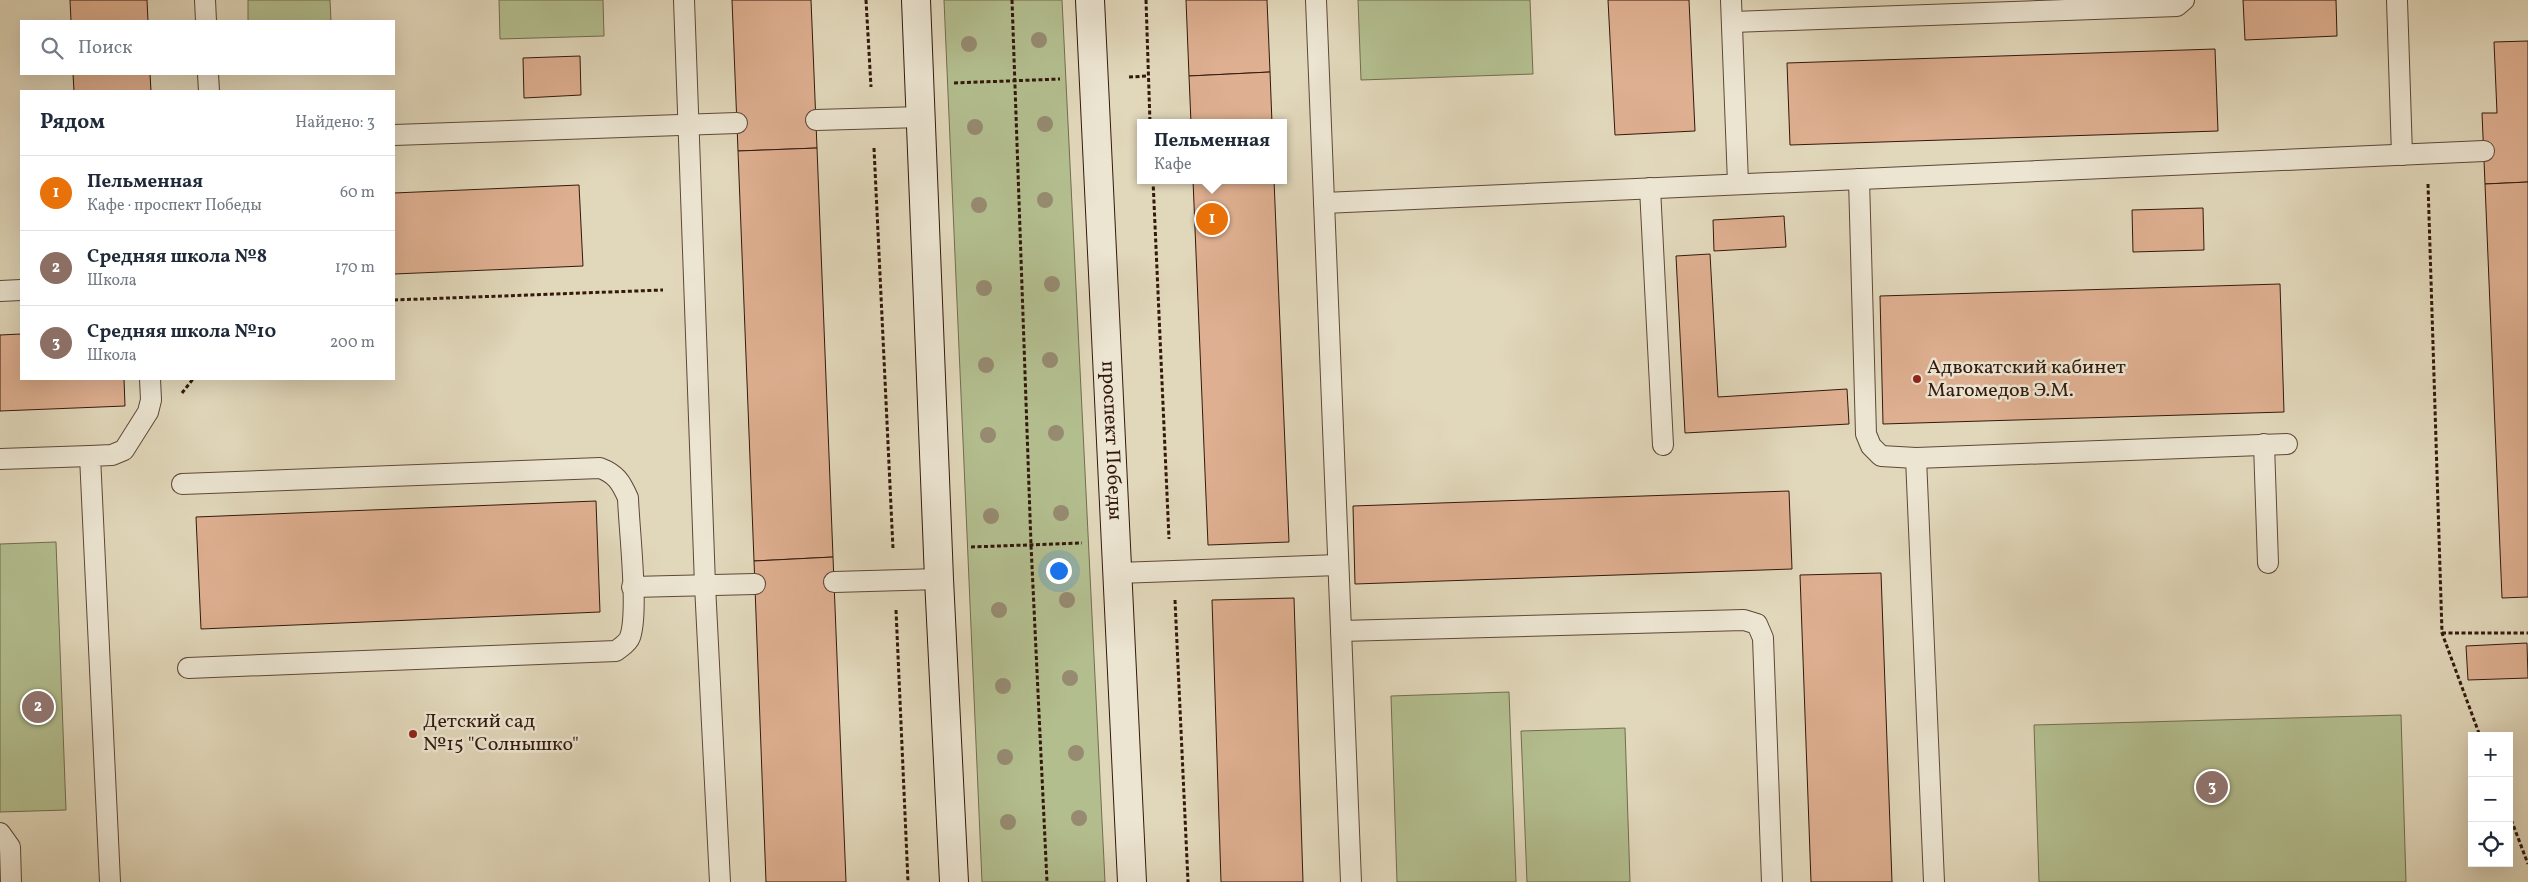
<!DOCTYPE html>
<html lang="ru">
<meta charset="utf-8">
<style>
:root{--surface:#fff;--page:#f6f6f7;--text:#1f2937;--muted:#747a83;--line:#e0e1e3;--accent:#ea580c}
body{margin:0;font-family:Vollkorn,serif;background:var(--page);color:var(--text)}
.controls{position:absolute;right:15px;bottom:15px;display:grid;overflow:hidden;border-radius:0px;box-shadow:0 5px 20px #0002}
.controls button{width:45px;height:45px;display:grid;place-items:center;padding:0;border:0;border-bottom:1px solid var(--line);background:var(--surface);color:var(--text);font:25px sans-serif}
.you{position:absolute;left:1058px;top:570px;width:18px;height:18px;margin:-12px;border:4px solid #fff;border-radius:50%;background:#1a73e8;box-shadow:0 0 0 8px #1a73e833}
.badge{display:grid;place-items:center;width:32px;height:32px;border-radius:50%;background:var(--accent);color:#fff;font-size:16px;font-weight:700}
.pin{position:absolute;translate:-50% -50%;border:2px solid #fff;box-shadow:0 1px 5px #0006}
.popup{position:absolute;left:1137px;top:119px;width:150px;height:65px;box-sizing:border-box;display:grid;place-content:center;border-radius:0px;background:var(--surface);filter:drop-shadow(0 1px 4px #0005);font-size:16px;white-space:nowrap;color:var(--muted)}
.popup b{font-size:19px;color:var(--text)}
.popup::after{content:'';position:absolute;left:50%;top:100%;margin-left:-10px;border:10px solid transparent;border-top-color:var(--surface)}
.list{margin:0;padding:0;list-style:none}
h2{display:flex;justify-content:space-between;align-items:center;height:65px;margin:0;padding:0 20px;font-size:21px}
h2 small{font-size:16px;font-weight:400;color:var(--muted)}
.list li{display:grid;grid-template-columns:32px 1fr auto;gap:15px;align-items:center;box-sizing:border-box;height:75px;padding:0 20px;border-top:1px solid var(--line)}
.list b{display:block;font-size:19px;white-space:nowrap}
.list p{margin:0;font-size:16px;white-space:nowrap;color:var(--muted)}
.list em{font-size:16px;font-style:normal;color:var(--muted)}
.icon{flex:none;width:28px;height:28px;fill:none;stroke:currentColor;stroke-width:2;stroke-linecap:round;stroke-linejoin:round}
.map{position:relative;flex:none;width:2528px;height:882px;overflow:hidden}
.search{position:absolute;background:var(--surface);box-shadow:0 5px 20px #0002;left:20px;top:20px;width:375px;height:55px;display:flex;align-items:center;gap:12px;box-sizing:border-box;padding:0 18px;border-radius:0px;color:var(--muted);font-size:19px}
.panel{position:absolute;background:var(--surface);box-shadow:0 5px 20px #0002;left:20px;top:90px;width:375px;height:290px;border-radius:0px}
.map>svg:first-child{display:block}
</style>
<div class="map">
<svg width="2528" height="882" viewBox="0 0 2528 882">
<rect width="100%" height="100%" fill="#e1d7ba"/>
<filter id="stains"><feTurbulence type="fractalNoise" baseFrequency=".004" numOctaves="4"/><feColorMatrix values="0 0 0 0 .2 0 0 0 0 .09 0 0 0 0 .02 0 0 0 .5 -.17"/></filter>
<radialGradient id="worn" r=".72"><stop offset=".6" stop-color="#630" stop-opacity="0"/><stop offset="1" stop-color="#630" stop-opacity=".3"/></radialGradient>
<g fill="#b3be8f" stroke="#736c4e">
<path d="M248 0H330L331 21H248Z"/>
<path d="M499 0H603L604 36 500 39Z"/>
<path d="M944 0H1062L1105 882H982Z"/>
<path d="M1358 0H1530L1533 74 1361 80Z"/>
<path d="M56 542 66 810 0 812V544Z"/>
<path d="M1509 692 1516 882H1397L1391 696Z"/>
<path d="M2401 715 2406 882H2039L2034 725Z"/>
<path d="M1625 728 1630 882H1527L1521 731Z"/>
</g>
<g fill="#deaf90" stroke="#33190c">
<path d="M70 0H147L148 21H71Z"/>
<path d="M732 0H811L817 148 738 151Z"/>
<path d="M1186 0H1267L1270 72 1189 76Z"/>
<path d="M1608 0H1689L1695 131 1615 135Z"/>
<path d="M2243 0H2336L2337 36 2245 40Z"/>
<path d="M2528 41V182L2485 184 2482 113H2497L2494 42Z"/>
<path d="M2215 49 2218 131 1790 145 1787 63Z"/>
<path d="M580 56 581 95 524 98 523 58Z"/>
<path d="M1270 72 1272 123H1191L1189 76Z"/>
<path d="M73 74H150L151 91H74Z"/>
<path d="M817 148 833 557 754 561 738 151Z"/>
<path d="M1193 180H1274L1289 542 1208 545Z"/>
<path d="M2528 182V597L2502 598 2485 184Z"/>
<path d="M579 185 583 266 394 274V193Z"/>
<path d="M2203 208 2204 250 2133 252 2132 210Z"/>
<path d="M1784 216 1786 247 1714 251 1713 220Z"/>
<path d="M1710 254 1718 397 1847 389 1849 424 1685 433 1676 256Z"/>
<path d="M2280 284 2284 412 1883 424 1880 296Z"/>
<path d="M21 334V379H124L125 406 0 411V335Z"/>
<path d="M1789 491 1792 569 1355 584 1353 506Z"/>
<path d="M596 501 600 612 201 629 196 517Z"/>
<path d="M833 557 846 882H766L754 561Z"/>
<path d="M1881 573 1892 882H1811L1800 575Z"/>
<path d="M1294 598 1303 882H1221L1212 600Z"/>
<path d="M2527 643 2528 678 2468 680 2466 646Z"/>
</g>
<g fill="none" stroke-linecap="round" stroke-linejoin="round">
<defs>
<g id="service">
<path d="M205 0 206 21"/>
<path d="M684 0 705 585 720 882"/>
<path d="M1316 0 1351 882"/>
<path d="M1731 0 1738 183"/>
<path d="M2397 0 2402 155"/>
<path d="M1733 22 2177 6 2184 0"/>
<path d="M208 74 209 91"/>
<path d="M816 120 921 117"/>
<path d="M394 135 737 123"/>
<path d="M1859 179 1866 434 1871 446 1881 456 1916 458 1934 882"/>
<path d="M1650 188 1663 445"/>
<path d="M1324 203 2484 151"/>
<path d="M0 291 21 290"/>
<path d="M2264 444 2268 563"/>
<path d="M1916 458 2287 444"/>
<path d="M0 459 90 456"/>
<path d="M182 484 600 468C616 474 621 482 628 498 629 529 639 612 630 637 628 643 621 647 616 651L188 668"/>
<path d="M1118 573 1338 565"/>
<path d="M834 582 939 579"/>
<path d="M632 587 755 584"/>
<path d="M1341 631 1744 620 1757 624 1763 638 1772 882"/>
<path d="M0 833 10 847 11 882"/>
<path d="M110 882 90 456 112 455 124 450 148 412 151 400 150 379"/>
</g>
<g id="secondary">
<path d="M916 0 939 579 954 882"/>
<path id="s1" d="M1090 0 1132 882"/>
</g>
</defs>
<use href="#service" stroke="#5e4838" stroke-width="22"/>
<use href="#secondary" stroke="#33190c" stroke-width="30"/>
<g stroke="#33190c" stroke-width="3" stroke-dasharray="4 2.5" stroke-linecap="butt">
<path d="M866 0 871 87"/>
<path d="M1012 0 1031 545 1047 882"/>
<path d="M1146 0 1150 123"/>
<path d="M1129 77 1148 76"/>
<path d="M954 83 1060 79"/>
<path d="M874 148 893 549"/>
<path d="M1153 180 1169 539"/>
<path d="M2428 184 2442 633 2480 736"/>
<path d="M394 300 663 290"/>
<path d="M182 393 193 379"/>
<path d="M971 547 1082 543"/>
<path d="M1175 600 1188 882"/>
<path d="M896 610 908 882"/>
<path d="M2442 633H2528"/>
<path d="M2509 814 2528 864"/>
</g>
<use href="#service" stroke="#ece5d2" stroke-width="20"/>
<use href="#secondary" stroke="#ece5d2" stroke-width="28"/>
</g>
<g fill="#968a70">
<circle cx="1039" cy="40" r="8"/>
<circle cx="969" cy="44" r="8"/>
<circle cx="1045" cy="124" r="8"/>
<circle cx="975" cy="127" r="8"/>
<circle cx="1045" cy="200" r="8"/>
<circle cx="979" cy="205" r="8"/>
<circle cx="1052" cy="284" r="8"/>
<circle cx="984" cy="288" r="8"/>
<circle cx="1050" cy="360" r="8"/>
<circle cx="986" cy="365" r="8"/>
<circle cx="1056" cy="433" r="8"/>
<circle cx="988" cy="435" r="8"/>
<circle cx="1061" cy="513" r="8"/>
<circle cx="991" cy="516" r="8"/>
<circle cx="1067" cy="600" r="8"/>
<circle cx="999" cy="610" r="8"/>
<circle cx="1070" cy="678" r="8"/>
<circle cx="1003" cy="686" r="8"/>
<circle cx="1076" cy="753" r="8"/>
<circle cx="1005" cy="757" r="8"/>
<circle cx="1079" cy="818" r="8"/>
<circle cx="1008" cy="822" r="8"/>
</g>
<g fill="#8f2418" stroke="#ece5d2" stroke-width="2">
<circle cx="1917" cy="379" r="5"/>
<circle cx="413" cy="734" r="5"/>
</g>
<g text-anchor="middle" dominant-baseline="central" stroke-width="5" stroke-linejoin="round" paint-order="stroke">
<g font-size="20" fill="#33190c" stroke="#ece5d2" text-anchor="start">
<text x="1927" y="368">Адвокатский кабинет<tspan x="1927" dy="23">Магомедов Э.М.</tspan></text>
<text x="423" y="722">Детский сад<tspan x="423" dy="23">№15 "Солнышко"</tspan></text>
</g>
<g font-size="20" fill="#33190c" stroke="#ece5d2">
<text stroke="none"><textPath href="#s1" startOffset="441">проспект Победы</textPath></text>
</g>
</g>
<rect width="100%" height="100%" filter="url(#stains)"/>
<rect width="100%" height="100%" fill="url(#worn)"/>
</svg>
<div class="controls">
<button>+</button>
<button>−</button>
<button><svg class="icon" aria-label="locate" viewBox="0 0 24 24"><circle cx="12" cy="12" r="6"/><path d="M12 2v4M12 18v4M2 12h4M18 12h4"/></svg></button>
</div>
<div class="you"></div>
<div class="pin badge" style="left:1212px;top:219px;background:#e8710a">1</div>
<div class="popup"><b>Пельменная</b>Кафе</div>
<div class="pin badge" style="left:38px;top:707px;background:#8d6e63">2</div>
<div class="pin badge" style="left:2212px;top:787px;background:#8d6e63">3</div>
<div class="search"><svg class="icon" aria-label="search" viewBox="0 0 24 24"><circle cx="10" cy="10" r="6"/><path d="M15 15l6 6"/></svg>Поиск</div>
<section class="panel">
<h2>Рядом<small>Найдено: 3</small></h2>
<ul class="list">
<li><span class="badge" style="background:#e8710a">1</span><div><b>Пельменная</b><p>Кафе · проспект Победы</p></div><em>60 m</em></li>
<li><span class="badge" style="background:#8d6e63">2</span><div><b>Средняя школа №8</b><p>Школа</p></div><em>170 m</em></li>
<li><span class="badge" style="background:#8d6e63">3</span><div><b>Средняя школа №10</b><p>Школа</p></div><em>200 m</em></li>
</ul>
</section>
</div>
